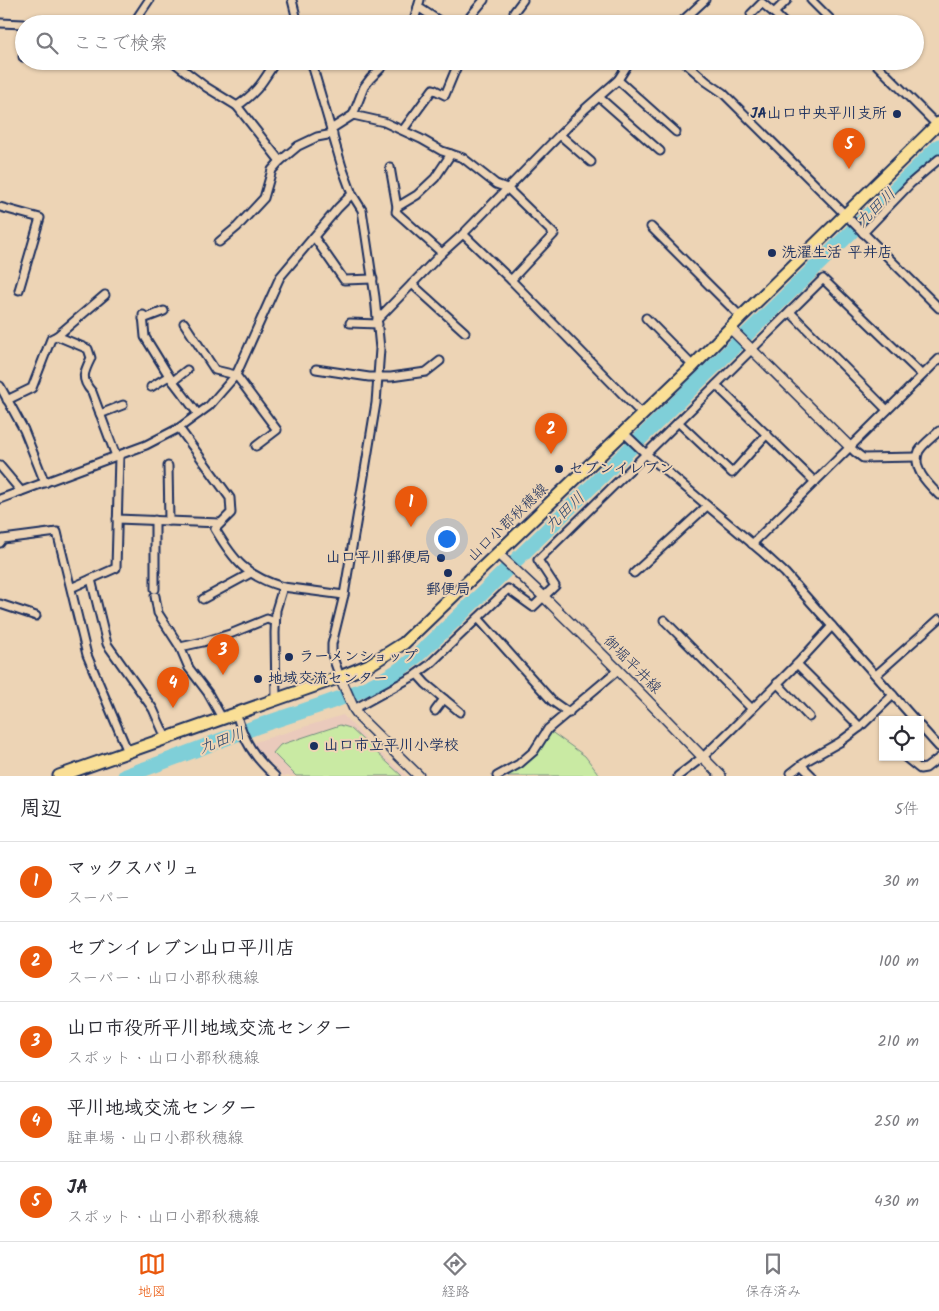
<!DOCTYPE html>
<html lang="ja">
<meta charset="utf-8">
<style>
:root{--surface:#fff;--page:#f7f7f7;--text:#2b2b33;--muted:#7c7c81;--line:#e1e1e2;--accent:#ea580c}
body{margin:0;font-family:Kalam,"Klee One",sans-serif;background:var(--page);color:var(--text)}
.controls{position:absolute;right:15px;bottom:15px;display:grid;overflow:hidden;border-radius:0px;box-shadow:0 1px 4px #0004}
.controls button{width:45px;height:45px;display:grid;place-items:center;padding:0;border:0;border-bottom:1px solid var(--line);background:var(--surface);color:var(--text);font:25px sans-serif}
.you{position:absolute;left:446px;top:538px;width:18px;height:18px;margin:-12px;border:4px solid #fff;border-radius:50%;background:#1a73e8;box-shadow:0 0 0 8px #1a73e833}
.badge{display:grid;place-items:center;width:32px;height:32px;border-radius:50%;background:var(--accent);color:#fff;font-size:16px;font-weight:700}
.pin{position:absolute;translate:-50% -41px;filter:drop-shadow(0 1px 2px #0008)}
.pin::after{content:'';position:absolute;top:26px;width:18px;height:15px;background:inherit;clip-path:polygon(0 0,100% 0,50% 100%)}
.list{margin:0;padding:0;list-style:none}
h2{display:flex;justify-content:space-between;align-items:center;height:65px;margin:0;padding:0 20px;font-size:21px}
h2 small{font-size:16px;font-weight:400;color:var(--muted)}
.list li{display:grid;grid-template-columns:32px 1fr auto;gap:15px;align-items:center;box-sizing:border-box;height:80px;padding:0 20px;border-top:1px solid var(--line)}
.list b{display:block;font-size:19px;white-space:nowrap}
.list p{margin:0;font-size:16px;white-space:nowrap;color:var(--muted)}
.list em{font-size:16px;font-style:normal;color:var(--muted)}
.icon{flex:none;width:28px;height:28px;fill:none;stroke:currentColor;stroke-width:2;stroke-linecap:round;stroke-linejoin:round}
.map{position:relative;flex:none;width:939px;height:776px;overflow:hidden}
.search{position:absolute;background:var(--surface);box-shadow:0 1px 4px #0004;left:15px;right:15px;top:15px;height:55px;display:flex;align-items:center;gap:12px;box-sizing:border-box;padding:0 18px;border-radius:28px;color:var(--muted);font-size:19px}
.sheet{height:465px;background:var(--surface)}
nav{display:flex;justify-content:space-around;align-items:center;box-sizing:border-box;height:70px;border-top:1px solid var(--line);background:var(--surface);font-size:14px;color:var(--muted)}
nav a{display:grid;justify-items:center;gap:2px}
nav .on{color:var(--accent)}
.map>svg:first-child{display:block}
</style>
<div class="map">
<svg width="939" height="776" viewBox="0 0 939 776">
<rect width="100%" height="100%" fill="#edd4b5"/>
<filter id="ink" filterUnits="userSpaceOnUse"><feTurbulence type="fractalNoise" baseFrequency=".02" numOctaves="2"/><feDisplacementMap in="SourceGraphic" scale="10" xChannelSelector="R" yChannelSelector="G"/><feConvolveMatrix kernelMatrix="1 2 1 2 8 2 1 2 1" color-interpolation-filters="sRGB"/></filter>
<g filter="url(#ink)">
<path fill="#eacabc" d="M343 715 375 748 407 776H283L253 745 255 742Z"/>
<g fill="#c9eaa3" stroke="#728c80">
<path d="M340 725 350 728 402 776H296L273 753 280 745Z"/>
<path d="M550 731 585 756 600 776H508L509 772Z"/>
</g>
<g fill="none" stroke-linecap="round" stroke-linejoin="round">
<path stroke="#7fcfd8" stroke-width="15" d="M125 776C173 759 220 740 267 723 309 708 352 698 391 675 414 661 434 640 454 621L939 146"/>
<defs>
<g id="minor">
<path d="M292 0 298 24"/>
<path d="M811 0 835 24"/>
<path d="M418 7 444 24"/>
<path d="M514 12 523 0"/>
<path d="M774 13 785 24"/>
<path d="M751 14 762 3 774 13 787 0"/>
<path d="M0 23 24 24"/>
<path d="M133 24 149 0"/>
<path d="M413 24 420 0"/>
<path d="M464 24 484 0"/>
<path d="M679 24 705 0"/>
<path d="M23 57 24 54"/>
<path d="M172 61 206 87 237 106C258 92 263 81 276 61"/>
<path d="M311 61 342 167 352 194 362 210 375 297 380 349 376 403 364 476 344 595 332 644V655L340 677"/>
<path d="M683 61 707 82 723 93 939 308"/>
<path d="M873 61 937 125"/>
<path d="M618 80 676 132"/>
<path d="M599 97 660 151"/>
<path d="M237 106 280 161"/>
<path d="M353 115 364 87 370 79 388 61"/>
<path d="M331 129 353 115 384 122 421 139 442 151 463 158 496 184 507 188 554 234 511 280 642 414"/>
<path d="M403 130 433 89 445 95 457 66"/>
<path d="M560 135 591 162"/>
<path d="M390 167 397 207"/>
<path d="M0 207 40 218 19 290"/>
<path d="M651 227 741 317"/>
<path d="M863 233 911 183 939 159"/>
<path d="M463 234 511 280"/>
<path d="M314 237 344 280 373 279"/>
<path d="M219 242 237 227 264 198 272 170 280 161 298 146 317 137 333 134"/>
<path d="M442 253 396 212 397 207 417 195 435 178 451 154"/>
<path d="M412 284 465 332"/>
<path d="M105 295 57 336 88 349 91 358C84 372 80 379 92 392L116 456"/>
<path d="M790 312 887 410"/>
<path d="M143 315 145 337 169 376 198 414"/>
<path d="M646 318 693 366"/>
<path d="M143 319 164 311"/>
<path d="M377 320 442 253 463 234 585 109 618 80 630 61"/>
<path d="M184 323 215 370 236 375 277 430 256 446"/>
<path d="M350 323 378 324"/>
<path d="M316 369 369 377H391L426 372 440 361"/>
<path d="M173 381 187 370"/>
<path d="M716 385 815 482"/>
<path d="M0 386 24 430 45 483"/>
<path d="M151 387 169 376"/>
<path d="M7 400 32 388 51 339 57 336"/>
<path d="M100 414 123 405"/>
<path d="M678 422 732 473 767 434"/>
<path d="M179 428 230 498 231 513 215 529C234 561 246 576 283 587L276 610 275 633 276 699"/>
<path d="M939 431C933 437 923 444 919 451 911 468 928 484 939 495"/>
<path d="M623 432 646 454 761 551 785 573 915 720"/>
<path d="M850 447 855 452 863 458 917 457"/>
<path d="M0 466 21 491"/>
<path d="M168 466 169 521"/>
<path d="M0 499 146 445 179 428 209 406 236 375 280 277 338 208 352 194"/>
<path d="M117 519 220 523"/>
<path d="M0 543 3 539 57 532 87 655 128 752"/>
<path d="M752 544 939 359"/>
<path d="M634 573 707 506"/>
<path d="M91 579 107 644 153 709 166 738"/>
<path d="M73 587 116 568 119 456"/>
<path d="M283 587 344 595"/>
<path d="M155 589V520"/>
<path d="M155 596 158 613 180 647 189 668 208 693 222 718"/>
<path d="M203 599 251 573"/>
<path d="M0 604 36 616"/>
<path d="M478 618 552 701 569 713"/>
<path d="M664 620 752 709"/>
<path d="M180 647 203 642 230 634 267 619 275 622"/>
<path d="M797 664 860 727"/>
<path d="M417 674 426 684 460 712"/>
<path d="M876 675 939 619"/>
<path d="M777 683 809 717"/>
<path d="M354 709 414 676 429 665 508 589 533 607 555 586 538 560 646 454 654 446 823 279 922 375"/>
<path d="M435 711 444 699"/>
<path d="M236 713C244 741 253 756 275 776"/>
<path d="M920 726 939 747"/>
<path d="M905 757 920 769 926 768 939 758"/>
<path d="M801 765 812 776"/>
<path d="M791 773 808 760 840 742 860 727 893 695"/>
<path d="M497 776 519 764 534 751 548 729 618 670"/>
<path d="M678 776 703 757 732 729 797 664 832 626"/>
</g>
<g id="tertiary">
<path d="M730 328 850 447"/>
<path d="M497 553 544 597 618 670 721 776"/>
<path d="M340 677 354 709 361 719 419 776"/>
</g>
<path id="primary" d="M59 776 340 677 369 665 404 643 693 366 741 317 939 123"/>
</defs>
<use href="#minor" stroke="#1b2f5e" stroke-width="11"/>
<use href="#tertiary" stroke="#1b2f5e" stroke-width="12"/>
<use href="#primary" stroke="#1b2f5e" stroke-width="15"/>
<use href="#minor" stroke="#edd4b5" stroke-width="7"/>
<use href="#tertiary" stroke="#edd4b5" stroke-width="9"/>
<use href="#primary" stroke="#fadf96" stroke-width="11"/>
</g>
</g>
<g fill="#1b2f5e" stroke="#edd4b5" stroke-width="2">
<circle cx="897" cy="114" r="5"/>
<circle cx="772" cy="253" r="5"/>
<circle cx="559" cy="469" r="5"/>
<circle cx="441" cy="558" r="5"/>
<circle cx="448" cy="573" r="5"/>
<circle cx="289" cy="657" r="5"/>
<circle cx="258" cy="679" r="5"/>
<circle cx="314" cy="746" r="5"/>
</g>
<g text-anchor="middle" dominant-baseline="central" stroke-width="4" stroke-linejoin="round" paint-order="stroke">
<g font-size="15" font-weight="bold" fill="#1b2f5e" stroke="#edd4b5" text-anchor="start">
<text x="887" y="114" text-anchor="end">JA山口中央平川支所</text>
<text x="782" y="253">洗濯生活 平井店</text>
<text x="569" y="469">セブンイレブン</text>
<text x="431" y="558" text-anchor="end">山口平川郵便局</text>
<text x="448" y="590" text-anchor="middle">郵便局</text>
<text x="299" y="657">ラーメンショップ</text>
<text x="268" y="679">地域交流センター</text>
<text x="324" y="746">山口市立平川小学校</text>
</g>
<g font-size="15" fill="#1b2f5e" stroke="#edd4b5">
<text transform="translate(508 523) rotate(-44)">山口小郡秋穂線</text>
<text transform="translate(632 665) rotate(45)">御堀平井線</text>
</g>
<g font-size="16" font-style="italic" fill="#2a4770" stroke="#edd4b5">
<text transform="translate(876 208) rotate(-44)">九田川</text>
<text transform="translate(565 512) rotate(-44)">九田川</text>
<text transform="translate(222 741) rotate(-20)">九田川</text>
</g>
</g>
</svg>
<div class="controls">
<button><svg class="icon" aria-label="locate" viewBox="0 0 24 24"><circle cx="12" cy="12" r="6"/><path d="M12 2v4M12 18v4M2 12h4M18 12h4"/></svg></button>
</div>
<div class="you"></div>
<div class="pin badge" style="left:411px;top:527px">1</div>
<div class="pin badge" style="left:551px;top:454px">2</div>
<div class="pin badge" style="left:223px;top:675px">3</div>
<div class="pin badge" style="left:173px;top:708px">4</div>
<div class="pin badge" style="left:849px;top:169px">5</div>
<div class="search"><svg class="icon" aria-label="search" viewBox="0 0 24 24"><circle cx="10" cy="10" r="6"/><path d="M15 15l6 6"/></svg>ここで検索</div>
</div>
<section class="sheet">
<h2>周辺<small>5件</small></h2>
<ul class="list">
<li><span class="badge">1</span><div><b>マックスバリュ</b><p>スーパー</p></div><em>30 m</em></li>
<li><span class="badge">2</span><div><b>セブンイレブン山口平川店</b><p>スーパー · 山口小郡秋穂線</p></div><em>100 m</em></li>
<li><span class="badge">3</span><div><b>山口市役所平川地域交流センター</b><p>スポット · 山口小郡秋穂線</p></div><em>210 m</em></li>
<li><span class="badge">4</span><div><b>平川地域交流センター</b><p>駐車場 · 山口小郡秋穂線</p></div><em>250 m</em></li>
<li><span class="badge">5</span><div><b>JA</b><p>スポット · 山口小郡秋穂線</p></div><em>430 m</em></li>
</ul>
</section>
<nav>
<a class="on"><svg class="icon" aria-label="map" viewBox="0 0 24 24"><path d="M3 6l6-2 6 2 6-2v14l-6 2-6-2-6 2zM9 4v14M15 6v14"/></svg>地図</a>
<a><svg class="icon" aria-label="directions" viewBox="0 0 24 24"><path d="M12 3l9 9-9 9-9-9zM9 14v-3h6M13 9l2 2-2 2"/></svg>経路</a>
<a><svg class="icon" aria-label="saved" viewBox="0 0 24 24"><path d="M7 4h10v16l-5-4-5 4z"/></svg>保存済み</a>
</nav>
